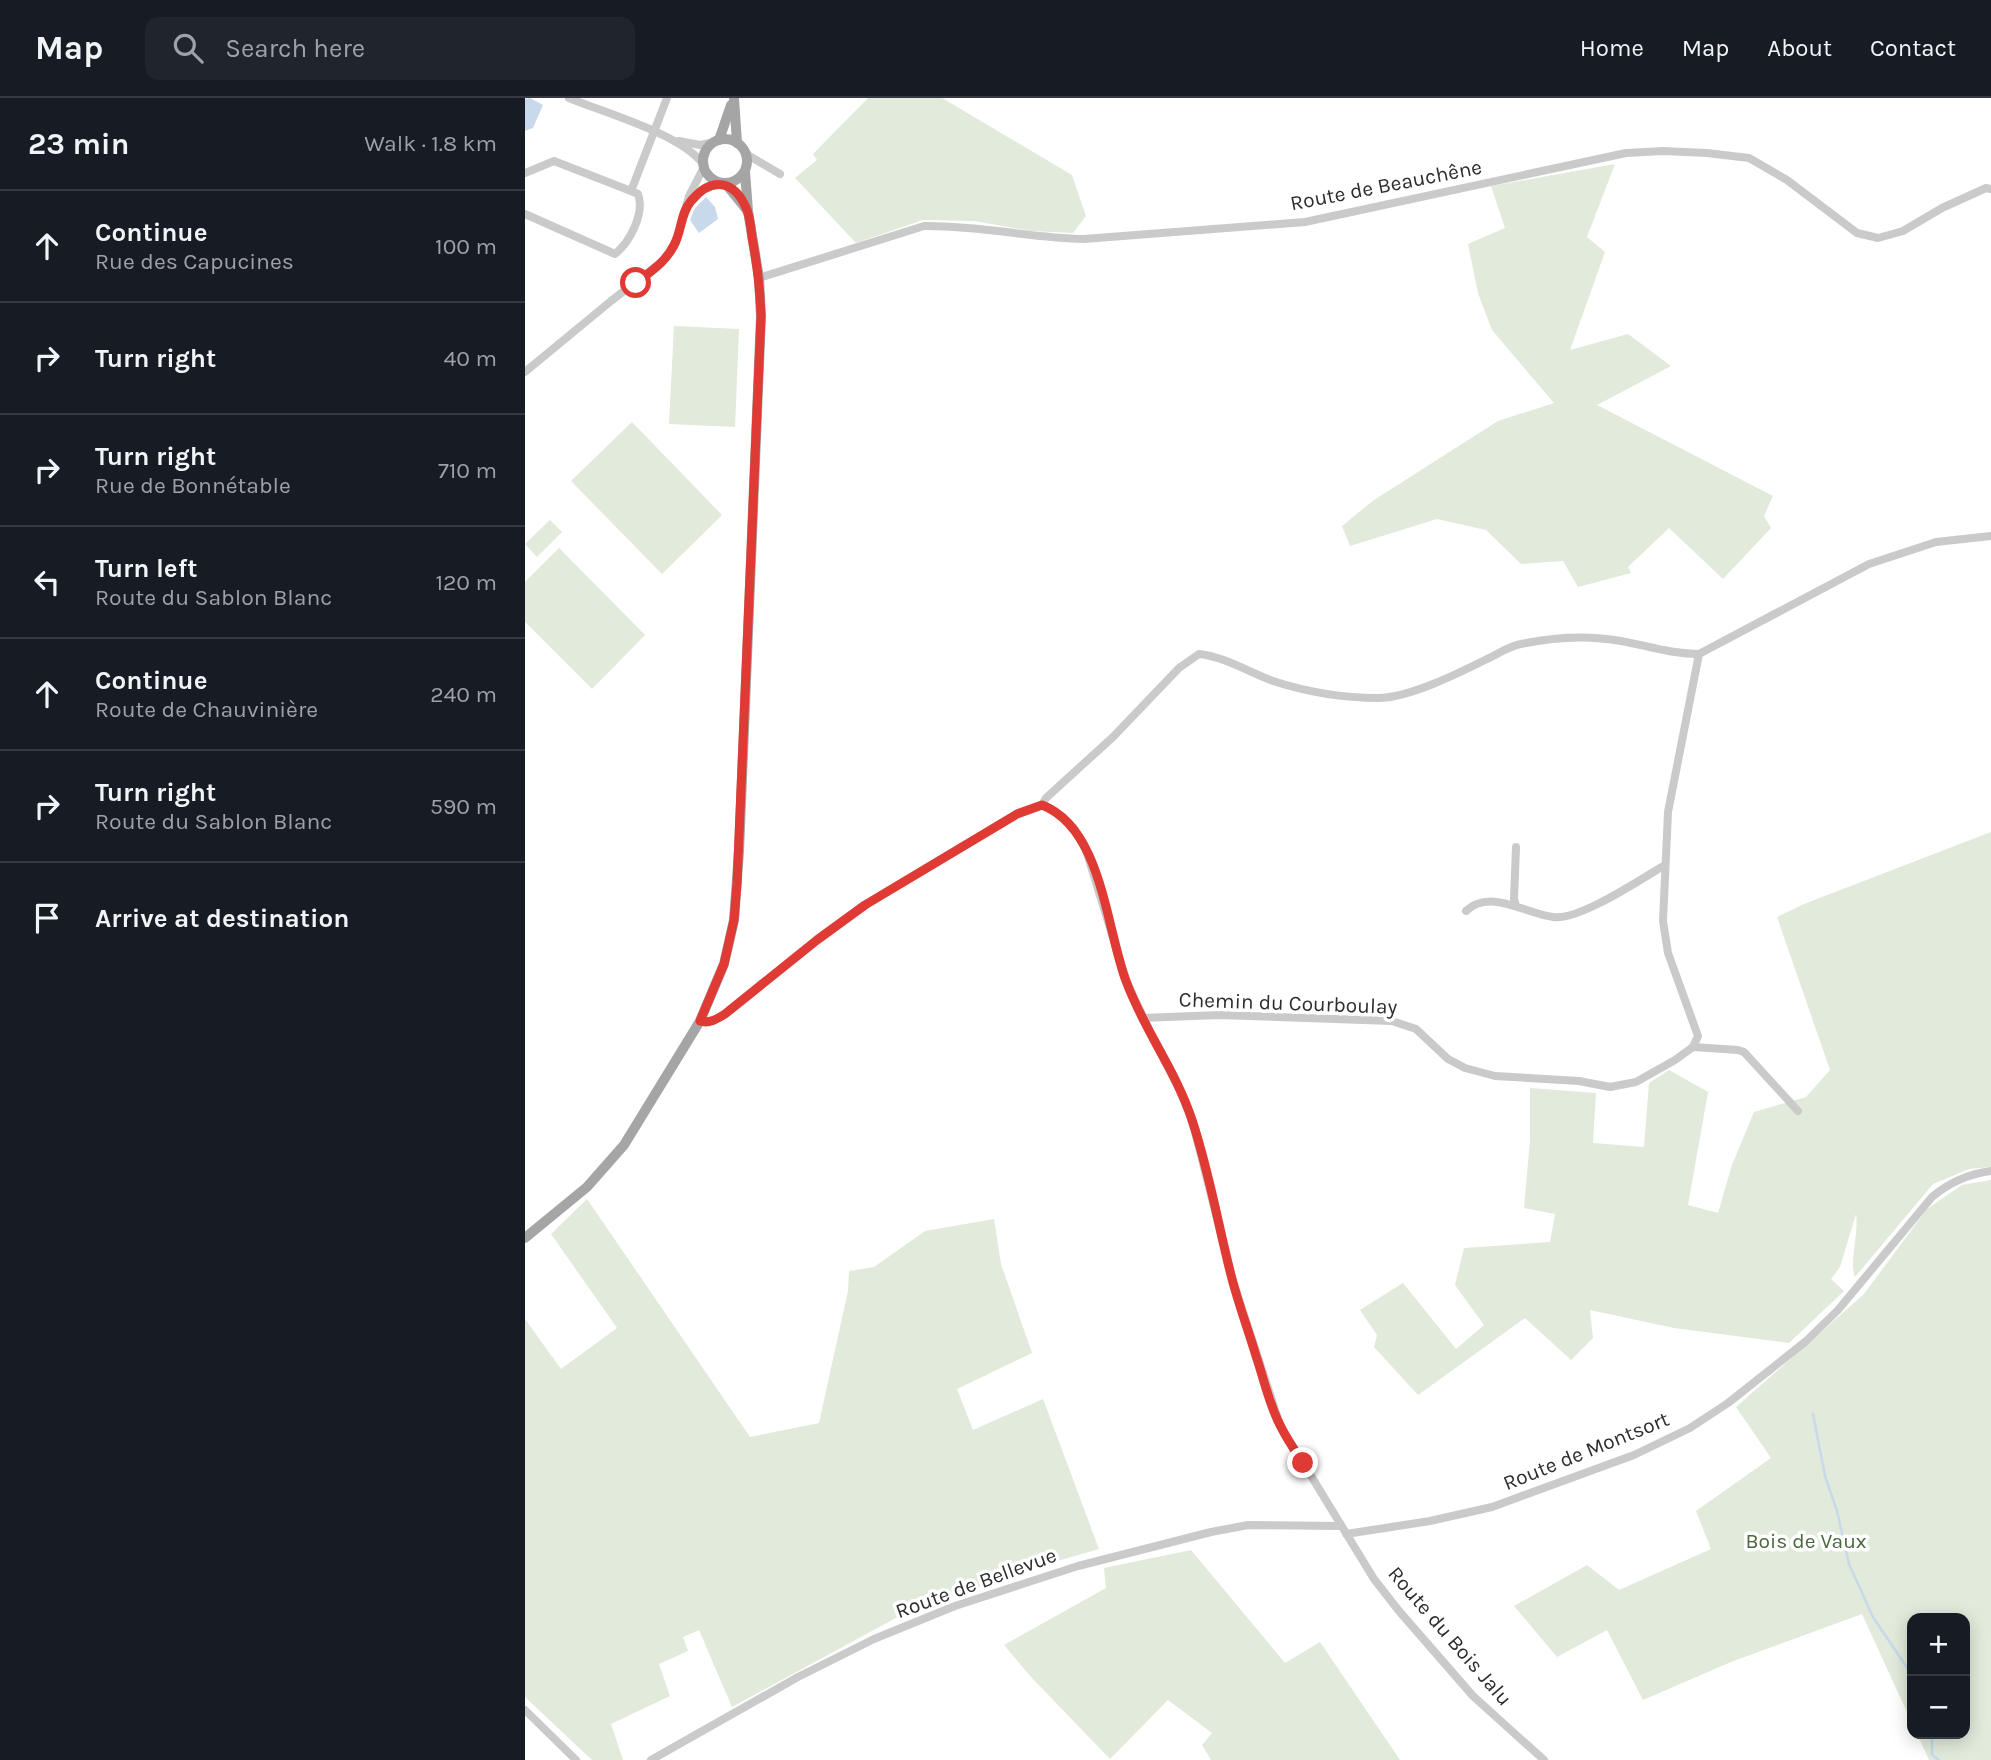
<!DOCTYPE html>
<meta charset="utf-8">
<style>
:root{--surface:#171b24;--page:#20242c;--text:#f1f3f6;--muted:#9ea1a6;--line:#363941}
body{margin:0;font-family:Karla,sans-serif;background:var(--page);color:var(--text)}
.controls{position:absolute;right:21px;bottom:21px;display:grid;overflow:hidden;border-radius:14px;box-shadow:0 4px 18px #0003}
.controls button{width:63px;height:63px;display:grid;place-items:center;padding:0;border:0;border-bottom:2px solid var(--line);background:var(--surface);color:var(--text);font:35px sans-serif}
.stop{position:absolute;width:21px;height:21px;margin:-16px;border:5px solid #df3a34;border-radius:50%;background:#fff}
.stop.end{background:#df3a34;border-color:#fff;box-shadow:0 2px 7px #0008}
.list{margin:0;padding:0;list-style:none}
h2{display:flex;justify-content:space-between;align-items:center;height:91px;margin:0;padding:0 28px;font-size:30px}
h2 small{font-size:23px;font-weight:400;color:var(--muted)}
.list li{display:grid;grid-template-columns:46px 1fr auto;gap:21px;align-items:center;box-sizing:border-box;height:112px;padding:0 28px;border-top:2px solid var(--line)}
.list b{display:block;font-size:26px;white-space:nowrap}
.list p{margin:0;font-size:23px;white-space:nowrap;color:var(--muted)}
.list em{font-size:23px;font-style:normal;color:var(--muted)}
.icon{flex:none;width:38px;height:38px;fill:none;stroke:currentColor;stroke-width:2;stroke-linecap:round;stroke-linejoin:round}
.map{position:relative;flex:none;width:1466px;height:1662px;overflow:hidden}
header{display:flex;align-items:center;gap:42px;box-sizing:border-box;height:98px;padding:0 35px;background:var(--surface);border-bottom:2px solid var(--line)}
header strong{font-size:33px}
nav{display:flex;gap:38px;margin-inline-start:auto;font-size:24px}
.search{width:490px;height:63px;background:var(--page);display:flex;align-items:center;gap:18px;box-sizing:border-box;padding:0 24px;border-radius:14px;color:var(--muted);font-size:26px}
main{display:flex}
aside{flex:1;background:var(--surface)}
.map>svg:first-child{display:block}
</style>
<header>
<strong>Map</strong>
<div class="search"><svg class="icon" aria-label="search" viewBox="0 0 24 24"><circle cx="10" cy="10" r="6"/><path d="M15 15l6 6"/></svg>Search here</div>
<nav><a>Home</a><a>Map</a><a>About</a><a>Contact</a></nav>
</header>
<main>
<aside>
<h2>23 min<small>Walk · 1.8 km</small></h2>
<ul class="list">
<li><svg class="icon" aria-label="ahead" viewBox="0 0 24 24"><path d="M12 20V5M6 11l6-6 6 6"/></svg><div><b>Continue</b><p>Rue des Capucines</p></div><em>100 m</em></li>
<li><svg class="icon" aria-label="right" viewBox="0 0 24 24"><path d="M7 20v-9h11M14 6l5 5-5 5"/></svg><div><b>Turn right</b></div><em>40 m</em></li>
<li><svg class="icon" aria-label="right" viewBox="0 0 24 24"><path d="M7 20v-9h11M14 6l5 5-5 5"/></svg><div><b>Turn right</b><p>Rue de Bonnétable</p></div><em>710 m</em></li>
<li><svg class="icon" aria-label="left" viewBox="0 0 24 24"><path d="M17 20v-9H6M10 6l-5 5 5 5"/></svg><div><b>Turn left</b><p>Route du Sablon Blanc</p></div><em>120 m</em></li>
<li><svg class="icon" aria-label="ahead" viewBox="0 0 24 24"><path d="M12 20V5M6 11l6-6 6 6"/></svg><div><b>Continue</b><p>Route de Chauvinière</p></div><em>240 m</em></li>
<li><svg class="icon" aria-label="right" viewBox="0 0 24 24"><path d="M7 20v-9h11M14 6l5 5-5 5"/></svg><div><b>Turn right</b><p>Route du Sablon Blanc</p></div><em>590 m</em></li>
<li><svg class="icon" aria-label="arrive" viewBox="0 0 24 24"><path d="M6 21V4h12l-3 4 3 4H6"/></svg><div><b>Arrive at destination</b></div></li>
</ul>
</aside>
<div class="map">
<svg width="1466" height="1662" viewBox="0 0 1466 1662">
<rect width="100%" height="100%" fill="#fff"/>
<g fill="#e1eadb">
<path d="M343 0H417L547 77 561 118 548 135 506 133 449 123 398 122 331 145 270 80 292 62 288 56Z"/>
<path d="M1090 66 1062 139 1080 154 1045 252 1103 236 1146 268 1072 307 1248 398 1239 418 1246 430 1198 481 1144 430 1103 469 1106 475 1053 489 1038 463 996 466 961 432 912 421 825 448 817 428 849 402 973 323 1029 305 967 232 953 195 943 146 980 130 966 88Z"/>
<path d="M149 228 214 231 210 329 144 326Z"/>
<path d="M107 324 197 417 137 476 46 383Z"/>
<path d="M25 422 37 434 12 459 0 446Z"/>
<path d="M34 450 120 537 67 591 0 524V484Z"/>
<path d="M1466 734V1069L1444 1071 1408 1086 1330 1179C1324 1165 1334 1134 1331 1116L1315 1169 1306 1181 1319 1193 1264 1245 1149 1230 1065 1212 1068 1240 1046 1262 1000 1220 893 1297 849 1249 852 1237 835 1212 878 1185 931 1251 959 1227 930 1187 939 1150 1025 1144 1030 1116 999 1110 1005 1042V990L1071 995 1068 1045 1119 1049 1124 985 1144 972 1183 994 1163 1107 1193 1115 1207 1067 1229 1014 1281 999 1305 972 1252 819 1279 806Z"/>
<path d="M1466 1082V1662H1404L1392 1636H1440V1520H1387V1625L1337 1516 1206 1564 1118 1602 1082 1532 1032 1559 989 1508 1062 1467 1094 1492 1186 1451 1171 1413 1246 1360 1211 1309 1339 1196 1402 1111 1437 1087Z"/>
<path d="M62 1101 225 1339 294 1325 323 1193 324 1173 349 1169 400 1133 469 1121 476 1166 507 1255 432 1291 448 1332 518 1301 574 1451 505 1471 380 1515 207 1609 174 1532 158 1539 163 1553 134 1566 145 1598 86 1626 98 1662H67L0 1599V1221L36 1271 92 1230 26 1136Z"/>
<path d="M666 1452 760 1565 795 1544 875 1662H686L677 1647 687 1635 643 1602 585 1661 506 1579 479 1547 581 1490 579 1470Z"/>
</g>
<g fill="#c7d9ea">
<path d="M5 0 18 7 8 30 0 33V1Z"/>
<path d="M181 99 190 109 193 121 174 135 165 122 170 110Z"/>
</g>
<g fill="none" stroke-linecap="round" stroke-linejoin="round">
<g stroke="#c7d9ea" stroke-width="2.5">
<path d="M1288 1316 1300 1378 1312 1413 1324 1466 1348 1519 1387 1577"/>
<path d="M1407 1636V1657L1414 1662"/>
</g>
<g stroke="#cacaca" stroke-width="8">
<path d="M44 0C80 15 156 36 178 66"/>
<path d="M154 43 175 47 190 44"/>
<path d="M221 56 255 76"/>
<path d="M0 75 29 63 106 93 113 96C120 115 105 144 90 156L0 116"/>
<path d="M106 93 142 0"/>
<path d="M163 107 178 91 194 85"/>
<path d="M234 180 399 128C453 127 506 140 559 141L780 124 1101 55 1138 53 1182 55 1224 60 1262 82 1332 135 1353 140 1378 133 1417 110 1461 90 1466 91"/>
<path d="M0 274 86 203 137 164 150 147 164 98 179 69"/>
<path d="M517 707 526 711 548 729 561 752 601 882 626 936 650 980 667 1022 707 1180 755 1327 849 1481 874 1513 948 1598 1019 1662"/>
<path d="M991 808 989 801 991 749"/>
<path d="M941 813C965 790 1001 816 1028 819 1054 823 1116 781 1140 767"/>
<path d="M617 920 694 917 867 923 891 931 923 961 940 970 970 978 1054 983 1085 989 1111 984 1150 962 1168 949 1213 952 1219 954 1273 1013"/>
<path d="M175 923C184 926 192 921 200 916L292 842 340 807 492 716 517 707 521 700 588 639 654 570 674 556C701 559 723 574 748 583 782 594 817 600 853 600 884 600 934 575 962 561 973 556 984 548 996 546 1029 539 1063 537 1096 543 1123 548 1147 556 1174 556L1344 466 1411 444 1466 438"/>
<path d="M1168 949 1173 938 1143 855 1138 823 1143 714 1174 556"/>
<path d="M821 1436 905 1423 967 1409 1109 1357 1165 1330 1203 1305 1280 1244 1313 1212 1407 1099C1425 1084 1443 1076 1466 1073"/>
<path d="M0 1612 51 1662"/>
<path d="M126 1662 273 1579 349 1541 430 1508 553 1468 686 1434 723 1427 816 1428"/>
</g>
<g stroke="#a5a5a5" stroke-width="10">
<path d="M209 0 212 45"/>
<circle cx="200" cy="63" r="22"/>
<path d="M194 42 206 7"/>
<path d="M201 86 222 112"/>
<path d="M0 1140 62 1089 99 1047 175 923 199 866 209 822 214 753 236 218 234 180 223 113 220 74"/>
</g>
</g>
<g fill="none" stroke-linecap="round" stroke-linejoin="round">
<path stroke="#df3a34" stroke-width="9" d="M111 185C125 174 141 164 149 147 157 133 155 116 166 103 187 78 210 82 222 112 225 120 226 130 227 139 232 165 235 191 236 218L212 786 209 822 199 866 175 923C184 926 192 921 200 916L292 842 340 807 492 716 517 707C577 730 581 830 601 883 619 932 651 973 667 1022 684 1073 693 1126 706 1177 713 1205 723 1231 731 1258 739 1281 744 1307 756 1329 762 1341 770 1353 778 1365"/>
</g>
<g text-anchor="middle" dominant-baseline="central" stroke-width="7" stroke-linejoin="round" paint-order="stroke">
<g font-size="21" fill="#2d2d2d" stroke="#fff">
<text transform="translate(861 87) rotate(-11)">Route de Beauchêne</text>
<text transform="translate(763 905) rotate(2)">Chemin du Courboulay</text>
<text transform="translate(1061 1353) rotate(-22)">Route de Montsort</text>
<text transform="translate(451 1485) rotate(-20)">Route de Bellevue</text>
<text transform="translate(925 1538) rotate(49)">Route du Bois Jalu</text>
</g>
<g font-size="21" fill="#4b673c" stroke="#fff">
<text x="1281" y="1443">Bois de Vaux</text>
</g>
</g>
</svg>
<div class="controls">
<button>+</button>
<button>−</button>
</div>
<div class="stop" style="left:111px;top:185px"></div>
<div class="stop end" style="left:778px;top:1365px"></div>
</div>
</main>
